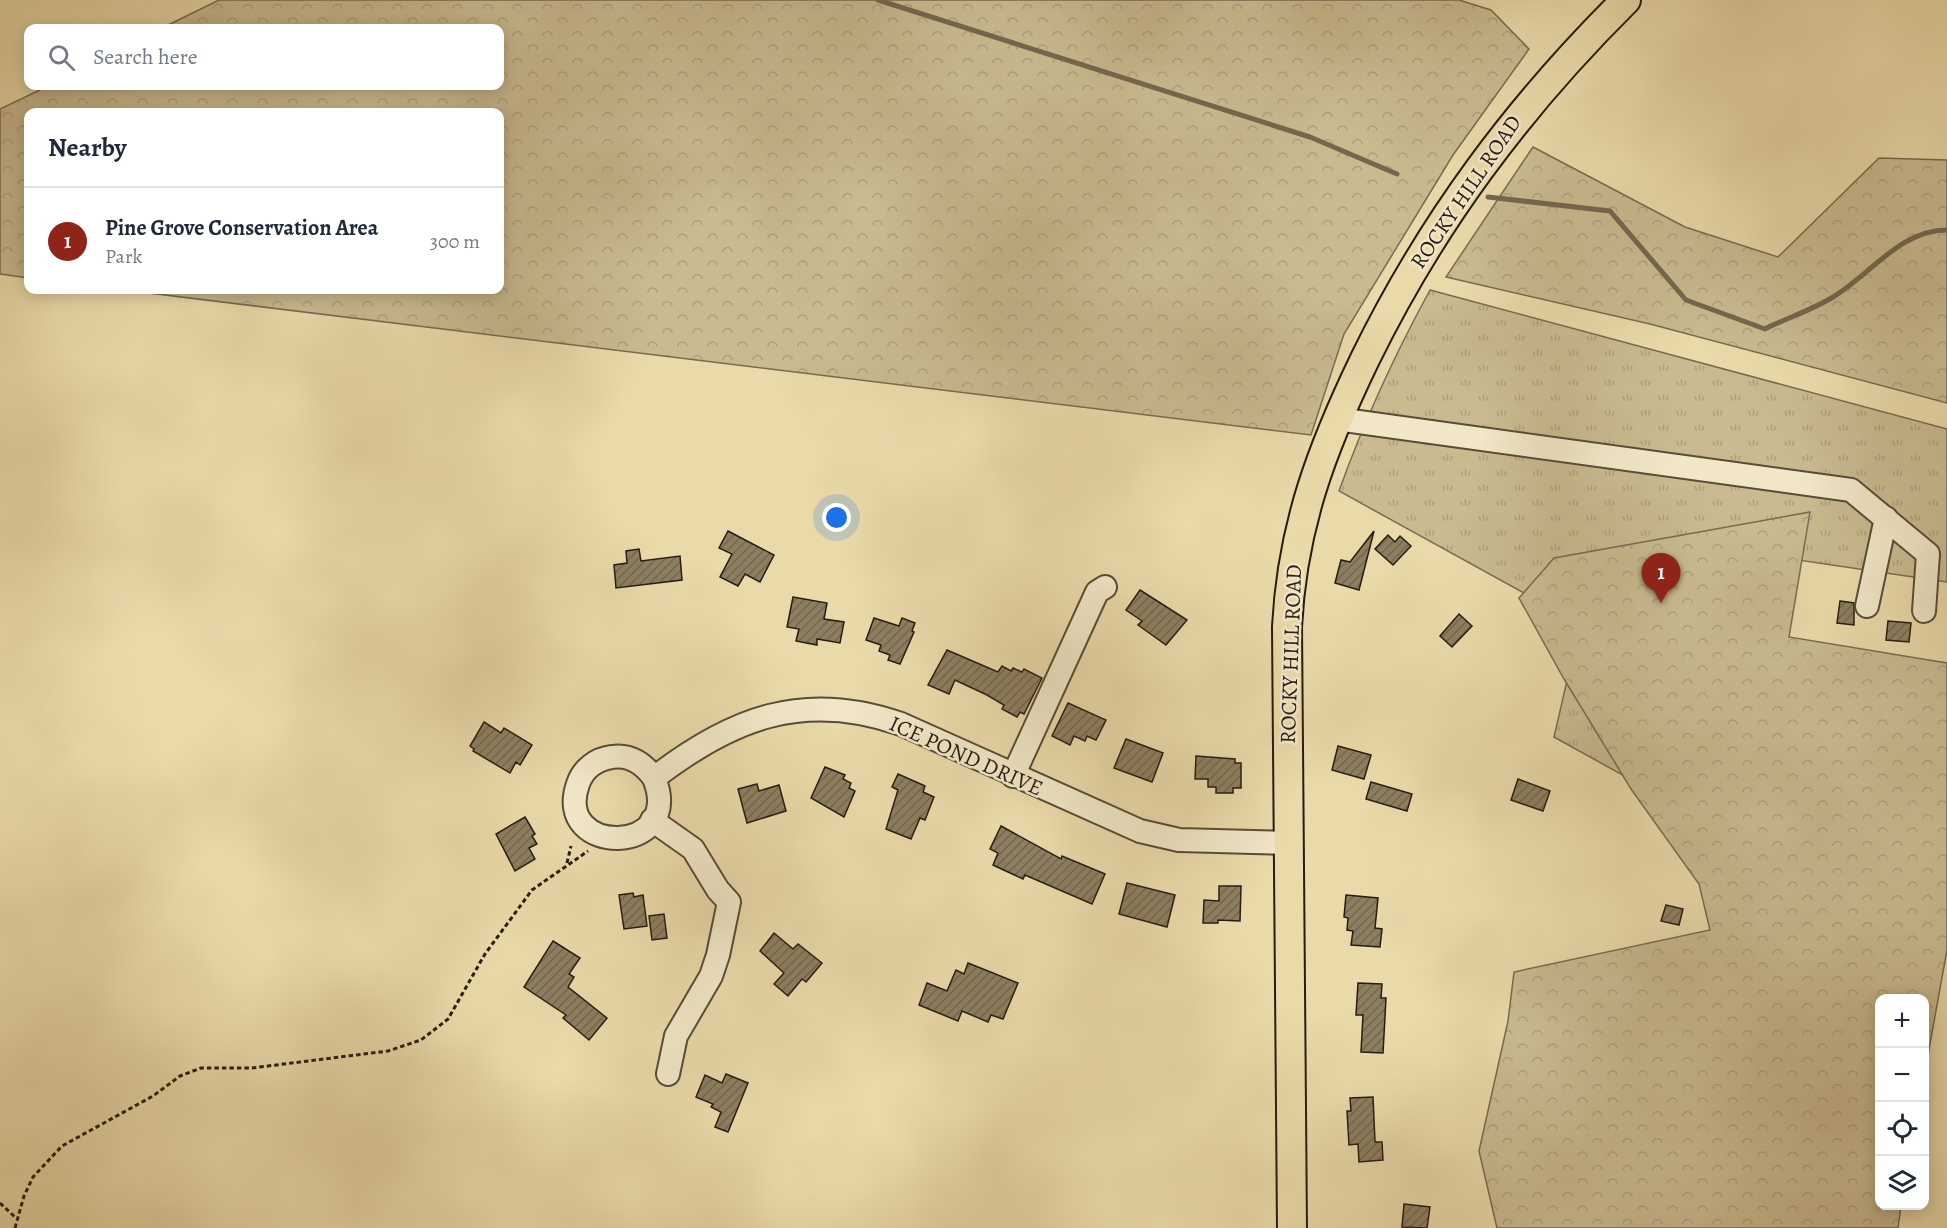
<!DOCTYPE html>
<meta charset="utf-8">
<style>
:root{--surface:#fff;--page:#f6f6f7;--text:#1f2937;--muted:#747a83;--line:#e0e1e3;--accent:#8f2418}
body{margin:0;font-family:Alegreya,serif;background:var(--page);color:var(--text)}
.controls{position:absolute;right:18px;bottom:18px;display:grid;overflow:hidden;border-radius:12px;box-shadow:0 3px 15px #0003}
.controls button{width:54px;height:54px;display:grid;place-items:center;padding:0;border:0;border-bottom:2px solid var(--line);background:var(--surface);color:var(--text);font:30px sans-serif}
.you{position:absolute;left:837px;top:518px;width:21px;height:21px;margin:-15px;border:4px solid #fff;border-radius:50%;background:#1a73e8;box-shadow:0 0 0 9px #1a73e833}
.badge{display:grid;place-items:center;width:39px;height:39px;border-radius:50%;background:var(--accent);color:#fff;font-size:20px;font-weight:700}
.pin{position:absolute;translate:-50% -50px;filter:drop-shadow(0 2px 3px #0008)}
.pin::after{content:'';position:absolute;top:32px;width:21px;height:18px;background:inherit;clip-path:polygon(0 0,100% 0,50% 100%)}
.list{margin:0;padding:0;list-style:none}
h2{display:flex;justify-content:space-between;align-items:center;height:78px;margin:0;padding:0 24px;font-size:26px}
h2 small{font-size:20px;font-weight:400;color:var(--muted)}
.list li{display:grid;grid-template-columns:39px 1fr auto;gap:18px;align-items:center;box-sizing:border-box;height:108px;padding:0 24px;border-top:2px solid var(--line)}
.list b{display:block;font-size:22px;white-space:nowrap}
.list p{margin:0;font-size:20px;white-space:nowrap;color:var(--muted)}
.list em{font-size:20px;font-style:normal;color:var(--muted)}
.icon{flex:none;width:33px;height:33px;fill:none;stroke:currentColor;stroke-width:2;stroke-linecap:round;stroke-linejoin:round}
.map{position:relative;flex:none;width:1947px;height:1228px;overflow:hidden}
.search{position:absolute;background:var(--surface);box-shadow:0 3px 15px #0003;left:24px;top:24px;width:480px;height:66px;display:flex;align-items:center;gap:15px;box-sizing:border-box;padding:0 21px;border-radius:12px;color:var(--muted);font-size:22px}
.panel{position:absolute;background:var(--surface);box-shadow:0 3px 15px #0003;left:24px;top:108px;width:480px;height:186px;border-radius:12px}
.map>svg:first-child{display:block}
</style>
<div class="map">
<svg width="1947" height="1228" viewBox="0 0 1947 1228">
<defs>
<pattern id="grass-tufts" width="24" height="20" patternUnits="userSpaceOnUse" patternTransform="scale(1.5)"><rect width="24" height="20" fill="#c9ba90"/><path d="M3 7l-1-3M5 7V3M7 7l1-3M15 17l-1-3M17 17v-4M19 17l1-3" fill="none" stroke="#ad9f7b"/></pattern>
<pattern id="forest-crowns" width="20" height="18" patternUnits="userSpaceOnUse" patternTransform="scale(1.5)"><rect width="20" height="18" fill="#c9ba90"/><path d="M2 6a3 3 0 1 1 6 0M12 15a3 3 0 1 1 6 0" fill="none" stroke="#ad9f7b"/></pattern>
<pattern id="building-hatch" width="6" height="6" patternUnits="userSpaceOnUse" patternTransform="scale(1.5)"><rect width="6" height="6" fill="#8c7f61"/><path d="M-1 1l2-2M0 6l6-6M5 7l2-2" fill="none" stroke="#72674f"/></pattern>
</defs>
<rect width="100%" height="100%" fill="#eadaaa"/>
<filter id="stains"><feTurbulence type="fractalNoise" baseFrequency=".00333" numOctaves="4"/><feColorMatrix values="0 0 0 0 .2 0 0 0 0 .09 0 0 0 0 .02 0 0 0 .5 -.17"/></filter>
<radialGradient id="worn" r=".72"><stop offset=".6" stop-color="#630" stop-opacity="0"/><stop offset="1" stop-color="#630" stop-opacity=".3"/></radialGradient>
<path fill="url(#grass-tufts)" stroke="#786b50" stroke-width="1.5" d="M1430 290 1947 429V582L1785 558 1775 643 1947 663V955L1554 737 1580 624 1339 491C1364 421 1394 356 1430 290Z"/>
<g fill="url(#forest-crowns)" stroke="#786b50" stroke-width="1.5">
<path d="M219 0H1459L1491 10 1529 49 1453 155 1344 334 1311 435 124 290H500V112H28V278L0 274V109L48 86H500V28H162Z"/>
<path d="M1533 147 1685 227 1778 257 1879 158 1947 160V403L1650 324 1446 277Z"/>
<path d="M1810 512 1789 637 1947 663V950L1925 1071 1924 998H1880V1206H1901L1898 1228H1497L1479 1151 1508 1021 1514 972 1710 930 1699 884 1631 789 1564 679 1519 598 1554 558Z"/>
</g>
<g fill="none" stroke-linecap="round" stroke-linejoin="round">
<g stroke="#74674e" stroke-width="5">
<path d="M878 0 1310 137 1397 174"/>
<path d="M1488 197 1610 211 1686 300 1765 329C1787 318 1812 310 1833 297 1870 275 1900 230 1947 230"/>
</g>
</g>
<g fill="url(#building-hatch)" stroke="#271c11" stroke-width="1.5">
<path d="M728 531 774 555 760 582 745 574 738 586 720 577 732 554 719 548Z"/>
<path d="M1374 531 1359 590 1335 583 1341 560 1350 562Z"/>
<path d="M1388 535 1395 542 1400 536 1411 546 1393 565 1375 549Z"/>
<path d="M639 549 641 561 680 556 682 580 616 588 614 565 627 563 626 551Z"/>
<path d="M1140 590 1187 620 1166 645 1138 625 1142 621 1126 610Z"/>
<path d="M793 597 827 603 824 619 844 622 840 643 817 639V645L796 641 799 629 787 627Z"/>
<path d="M1840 601 1854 603V625L1837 623Z"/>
<path d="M1459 614 1472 626 1452 647 1440 636Z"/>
<path d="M874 618 899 626 902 618 915 623 912 631 914 632 900 664 888 660 890 655 879 651 881 645 866 640Z"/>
<path d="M1888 621 1911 623 1909 642 1886 640Z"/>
<path d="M947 650 998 672 1002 666 1011 671 1013 668 1022 672 1024 669 1042 678 1024 714 1020 712 1017 717 1002 709 1004 705 987 695 955 680 949 694 928 685Z"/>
<path d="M1068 703 1106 720 1096 740 1087 736 1085 741 1074 736 1070 745 1052 736Z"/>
<path d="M484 722 501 733 504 728 532 745 520 765 516 762 510 773 473 751 474 749 470 746Z"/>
<path d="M1126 739 1163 753 1152 782 1114 768Z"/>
<path d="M1338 746 1371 755 1364 779 1332 770Z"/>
<path d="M1196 756 1235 759V763H1241V788H1233V793H1216V787H1208V779H1195Z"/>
<path d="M825 767 845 775 843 779 851 783 849 788 855 791 844 817 811 798Z"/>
<path d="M898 774 925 786 923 792 934 797 925 820 920 818 911 839 886 829 898 790 892 787Z"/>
<path d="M1518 779 1550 791 1543 811 1511 800Z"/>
<path d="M1371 782 1412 794 1407 811 1366 799Z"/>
<path d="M757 784 759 791 779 785 786 811 747 823 738 789Z"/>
<path d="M525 817 535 834 532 836 537 844 529 848 535 859 515 871 496 834Z"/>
<path d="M1001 826 1061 859 1062 856 1105 874 1092 904 1025 875 1023 879 993 865 998 853 990 849Z"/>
<path d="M1127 883 1175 895 1167 927 1119 914Z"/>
<path d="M1219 886H1241L1240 921 1218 920V923H1203L1204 900 1219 901Z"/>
<path d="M633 893 634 897 643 895 647 926 624 929 619 895Z"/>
<path d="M1346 895 1378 898 1375 928 1382 929 1380 947 1351 945 1353 931 1347 930 1348 918 1344 917Z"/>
<path d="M1666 905 1683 909 1679 925 1661 921Z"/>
<path d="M664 914 667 938 652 940 649 916Z"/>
<path d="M774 933 793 949 798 944 822 963 806 982 802 979 788 996 774 984 784 973 760 951Z"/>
<path d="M553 941 580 958 569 974 574 977 568 987 607 1018 589 1040 563 1018 566 1015 524 987Z"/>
<path d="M968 963 1018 983 1003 1019 991 1015 988 1022 962 1011 958 1021 919 1005 927 983 947 991 956 970 964 974Z"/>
<path d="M1358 983 1382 984 1381 998H1386L1383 1053 1361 1052 1363 1015H1356Z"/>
<path d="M726 1074 748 1083 728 1132 715 1127 721 1112 711 1107 713 1104 696 1097 705 1075 722 1083Z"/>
<path d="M1373 1097 1375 1142H1382L1383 1160 1359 1162 1358 1144 1349 1145 1347 1111H1351L1350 1098Z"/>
<path d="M1404 1204 1430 1207 1427 1228 1402 1227Z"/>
</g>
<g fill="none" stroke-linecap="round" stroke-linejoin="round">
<defs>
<g id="minor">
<path d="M1337 419 1851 490 1928 554 1924 611"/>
<path d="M1867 606 1886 518"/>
<path d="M1013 776 1097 592 1105 587"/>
<path d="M654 778C686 857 552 857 578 784 583 769 596 759 612 757 630 754 644 764 654 778 732 718 804 690 901 724L1140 831 1179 840 1289 843"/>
<path d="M652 820 693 849 718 890 729 902 718 955 711 976 676 1036 668 1074"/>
</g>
<path id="major" d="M1292 1228 1287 627C1292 527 1322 448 1365 359 1432 222 1518 107 1626 0"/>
</defs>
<use href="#minor" stroke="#584c37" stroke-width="26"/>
<use href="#major" stroke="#271c11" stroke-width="32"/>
<g stroke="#271c11" stroke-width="3" stroke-dasharray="4.5 3" stroke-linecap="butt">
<path d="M567 863 571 846"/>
<path d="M0 1203 16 1218"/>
<path d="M15 1228 24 1196 33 1177 62 1146 153 1096 180 1076 201 1068H252L388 1051 421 1040 448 1019 485 954 532 890 588 851"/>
</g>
<use href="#minor" stroke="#f1e7c8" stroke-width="22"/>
<use href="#major" stroke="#eadaaa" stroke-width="28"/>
</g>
<g text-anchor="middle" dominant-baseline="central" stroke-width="5" stroke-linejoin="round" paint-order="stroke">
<g font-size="22" fill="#271c11" stroke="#f1e7c8">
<text transform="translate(1466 192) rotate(-56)">ROCKY HILL ROAD</text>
<text transform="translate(1291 654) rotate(-88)">ROCKY HILL ROAD</text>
<text transform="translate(966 756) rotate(24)">ICE POND DRIVE</text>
</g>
</g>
<rect width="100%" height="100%" filter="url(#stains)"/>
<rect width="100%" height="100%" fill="url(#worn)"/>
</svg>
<div class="controls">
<button>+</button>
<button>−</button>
<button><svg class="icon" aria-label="locate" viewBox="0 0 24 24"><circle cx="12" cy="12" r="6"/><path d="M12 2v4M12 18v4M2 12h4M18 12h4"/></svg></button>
<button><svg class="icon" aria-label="layers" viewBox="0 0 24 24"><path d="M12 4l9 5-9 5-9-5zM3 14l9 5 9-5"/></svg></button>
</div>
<div class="you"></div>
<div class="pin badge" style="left:1661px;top:603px">1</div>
<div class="search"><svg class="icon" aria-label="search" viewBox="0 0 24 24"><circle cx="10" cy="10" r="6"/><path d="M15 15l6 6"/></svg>Search here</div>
<section class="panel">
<h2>Nearby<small></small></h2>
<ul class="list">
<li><span class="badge">1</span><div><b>Pine Grove Conservation Area</b><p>Park</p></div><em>300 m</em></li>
</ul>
</section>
</div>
